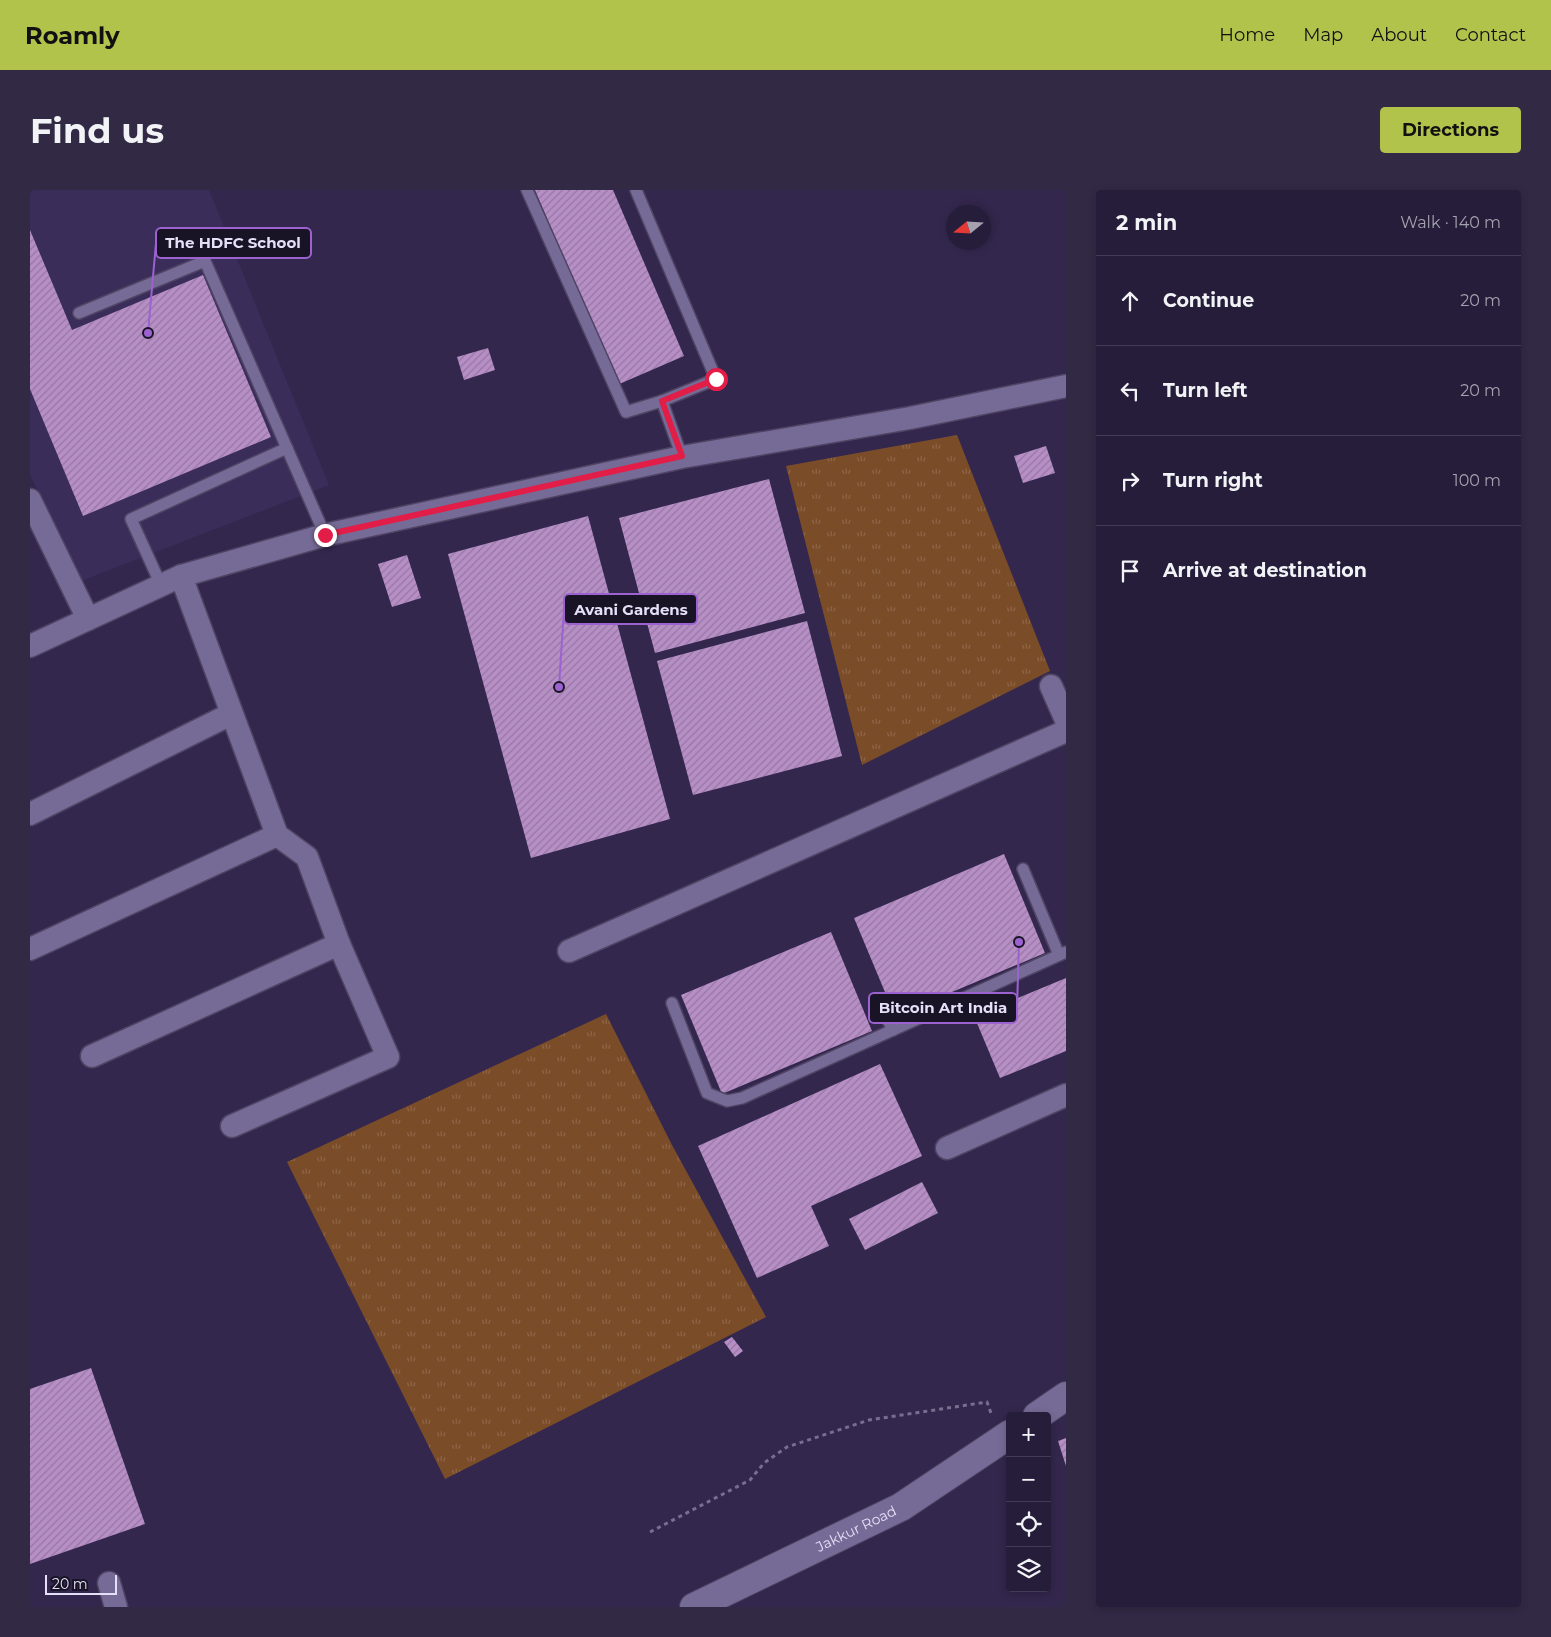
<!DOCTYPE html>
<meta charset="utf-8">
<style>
:root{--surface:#261d3a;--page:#322a45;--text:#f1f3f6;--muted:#a4a2af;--line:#423b54;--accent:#b2c34c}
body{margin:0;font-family:Montserrat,sans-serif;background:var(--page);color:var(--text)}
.controls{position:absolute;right:15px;bottom:15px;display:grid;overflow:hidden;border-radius:5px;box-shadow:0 2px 8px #0003}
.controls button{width:45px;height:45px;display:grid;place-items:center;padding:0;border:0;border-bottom:1px solid var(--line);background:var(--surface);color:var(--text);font:25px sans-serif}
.compass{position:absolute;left:916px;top:15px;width:45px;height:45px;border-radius:50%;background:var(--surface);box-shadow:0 2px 8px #0003;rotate:252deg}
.scale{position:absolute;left:15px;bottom:12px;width:72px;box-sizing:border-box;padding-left:5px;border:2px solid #e5dff8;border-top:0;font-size:14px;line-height:18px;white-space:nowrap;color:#e5dff8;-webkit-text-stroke:4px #191425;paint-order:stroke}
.stop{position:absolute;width:15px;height:15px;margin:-11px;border:4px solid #e11d48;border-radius:50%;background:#fff}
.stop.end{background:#e11d48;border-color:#fff;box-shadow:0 1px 5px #0008}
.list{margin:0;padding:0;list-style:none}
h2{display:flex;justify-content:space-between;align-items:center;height:65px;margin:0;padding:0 20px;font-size:21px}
h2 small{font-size:16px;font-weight:400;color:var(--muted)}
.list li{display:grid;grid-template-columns:32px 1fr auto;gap:15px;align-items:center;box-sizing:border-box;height:90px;padding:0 20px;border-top:1px solid var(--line)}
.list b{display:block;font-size:19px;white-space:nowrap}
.list em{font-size:16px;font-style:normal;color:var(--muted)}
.icon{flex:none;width:28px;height:28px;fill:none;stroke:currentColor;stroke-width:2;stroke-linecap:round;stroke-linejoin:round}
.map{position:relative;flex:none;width:1036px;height:1417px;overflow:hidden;border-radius:5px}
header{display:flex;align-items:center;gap:30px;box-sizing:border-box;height:70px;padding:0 25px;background:var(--accent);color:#111}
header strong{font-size:24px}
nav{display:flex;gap:28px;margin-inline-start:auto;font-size:18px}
.intro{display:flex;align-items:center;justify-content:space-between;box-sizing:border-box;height:120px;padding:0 30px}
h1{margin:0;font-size:35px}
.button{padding:12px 22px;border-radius:5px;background:var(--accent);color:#111;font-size:18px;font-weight:700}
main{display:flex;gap:30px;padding:0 30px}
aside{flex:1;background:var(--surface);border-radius:5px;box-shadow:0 2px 8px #0003}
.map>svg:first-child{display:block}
</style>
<header>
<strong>Roamly</strong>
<nav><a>Home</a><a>Map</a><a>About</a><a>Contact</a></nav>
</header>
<div class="intro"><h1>Find us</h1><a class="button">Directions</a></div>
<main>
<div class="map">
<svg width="1036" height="1417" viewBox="0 0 1036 1417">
<defs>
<pattern id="grass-tufts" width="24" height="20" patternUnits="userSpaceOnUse" patternTransform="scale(1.25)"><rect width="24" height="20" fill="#7b4c28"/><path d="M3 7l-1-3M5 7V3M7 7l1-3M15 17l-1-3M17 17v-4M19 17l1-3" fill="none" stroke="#8e6548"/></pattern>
<pattern id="building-hatch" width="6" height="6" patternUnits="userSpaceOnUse" patternTransform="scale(1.25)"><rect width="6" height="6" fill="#b78fc6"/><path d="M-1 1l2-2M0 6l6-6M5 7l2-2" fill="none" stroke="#9578a1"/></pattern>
</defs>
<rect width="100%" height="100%" fill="#33274d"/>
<path fill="#3b2d5a" d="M0 0H179L299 295 51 391 0 285Z"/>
<g fill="url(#grass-tufts)">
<path d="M927 245 1020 481 832 575 756 276Z"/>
<path d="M576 824 642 955 736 1127 415 1289 257 972Z"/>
</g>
<g fill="url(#building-hatch)">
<path d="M505 0H583L654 166 587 195Z"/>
<path d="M0 40 42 140 173 85 241 247 53 326 0 199Z"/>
<path d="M458 158 465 180 434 190 427 167Z"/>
<path d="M1016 256 1025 283 993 293 984 266Z"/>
<path d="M739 289 775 423 625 463 589 328Z"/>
<path d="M558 326 640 629 501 668 418 364Z"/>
<path d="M377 365 391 408 362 417 348 374Z"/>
<path d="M777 431 812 566 663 605 627 471Z"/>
<path d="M974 664 1015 763 865 826 824 728Z"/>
<path d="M801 742 842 841 692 904 651 805Z"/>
<path d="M1036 788V861L970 888 944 826Z"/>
<path d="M850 874 892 966 781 1016 799 1056 727 1088 668 956Z"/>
<path d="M892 992 908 1023 835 1060 819 1029Z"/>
<path d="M702 1147 713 1161 705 1167 694 1152Z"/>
<path d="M61 1178 115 1334 0 1374V1199Z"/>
<path d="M1036 1248V1276L1028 1251Z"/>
</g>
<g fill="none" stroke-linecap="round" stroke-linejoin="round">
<defs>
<g id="service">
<path d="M497 0 596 222 632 211 686 189 606 0"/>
<path d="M49 123 175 71 295 345"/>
<path d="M632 211 652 267"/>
<path d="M131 395 101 329 257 258"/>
<path d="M993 679 1029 765"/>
<path d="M642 813 677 903 697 911 712 908 1036 762"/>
<path d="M850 815 863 840"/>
</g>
<g id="minor">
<path d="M0 310 58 429"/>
<path d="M151 386 247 645 277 667 309 754 358 867 202 936"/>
<path d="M0 456 151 386 295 345 652 267 880 228 1036 196"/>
<path d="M1021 496 1036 530"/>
<path d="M0 624 201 524"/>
<path d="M0 759 247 645"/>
<path d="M539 761 1036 541"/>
<path d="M62 866 309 754"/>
<path d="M917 958 1036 905"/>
<path d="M79 1393 86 1417"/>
</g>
<g id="tertiary">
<path d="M1007 1226 1036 1206"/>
<path id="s1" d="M664 1417 871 1317 980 1244"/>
</g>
</defs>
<use href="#service" stroke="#504465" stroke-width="14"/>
<use href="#minor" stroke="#504465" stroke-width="25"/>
<use href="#tertiary" stroke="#504465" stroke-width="30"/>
<path stroke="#786f90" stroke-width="3" stroke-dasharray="4 4" stroke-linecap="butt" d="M620 1342 720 1290 734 1273 757 1257 839 1230 957 1212 962 1226"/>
<use href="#service" stroke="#766b96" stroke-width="11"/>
<use href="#minor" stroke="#766b96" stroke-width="22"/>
<use href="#tertiary" stroke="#766b96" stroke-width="28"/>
</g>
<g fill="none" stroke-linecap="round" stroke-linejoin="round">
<path stroke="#e11d48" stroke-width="6" d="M295 345 652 266 632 211 686 189"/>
</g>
<g text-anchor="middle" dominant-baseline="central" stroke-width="5" stroke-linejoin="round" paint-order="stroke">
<g font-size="14" fill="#e5dff8" stroke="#191425">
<text stroke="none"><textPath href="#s1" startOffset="180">Jakkur Road</textPath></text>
</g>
</g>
<path fill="none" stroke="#9b62d0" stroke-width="2" d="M118 143L126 53M529 497L534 419M989 752L987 818"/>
<g fill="#9b62d0" stroke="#191425" stroke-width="2">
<circle cx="118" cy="143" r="5"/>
<circle cx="529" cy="497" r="5"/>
<circle cx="989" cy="752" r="5"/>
</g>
<g fill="#191425" stroke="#9b62d0" stroke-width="2">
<rect x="126" y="38" width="155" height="30" rx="5"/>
<rect x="534" y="404" width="133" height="30" rx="5"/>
<rect x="839" y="803" width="148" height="30" rx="5"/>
</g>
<g font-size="15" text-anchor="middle" font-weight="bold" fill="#e5dff8">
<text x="203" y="58">The HDFC School</text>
<text x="601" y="425">Avani Gardens</text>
<text x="913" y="823">Bitcoin Art India</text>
</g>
</svg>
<div class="controls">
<button>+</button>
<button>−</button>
<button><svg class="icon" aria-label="locate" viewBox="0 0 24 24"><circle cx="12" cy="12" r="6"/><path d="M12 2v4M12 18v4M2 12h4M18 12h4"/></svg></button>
<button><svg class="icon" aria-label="layers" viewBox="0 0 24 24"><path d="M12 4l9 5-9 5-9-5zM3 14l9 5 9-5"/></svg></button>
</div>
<svg class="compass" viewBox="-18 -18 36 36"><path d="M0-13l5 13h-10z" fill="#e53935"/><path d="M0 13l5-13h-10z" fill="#a4a2af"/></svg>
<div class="scale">20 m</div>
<div class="stop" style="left:686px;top:189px"></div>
<div class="stop end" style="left:295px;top:345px"></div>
</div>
<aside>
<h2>2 min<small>Walk · 140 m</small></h2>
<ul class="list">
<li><svg class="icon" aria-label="ahead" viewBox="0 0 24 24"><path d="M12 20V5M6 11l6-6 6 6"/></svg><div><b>Continue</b></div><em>20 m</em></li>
<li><svg class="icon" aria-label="left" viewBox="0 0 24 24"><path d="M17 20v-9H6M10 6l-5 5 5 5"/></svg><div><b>Turn left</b></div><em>20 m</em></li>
<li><svg class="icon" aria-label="right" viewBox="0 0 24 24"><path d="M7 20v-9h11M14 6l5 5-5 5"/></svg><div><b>Turn right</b></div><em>100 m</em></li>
<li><svg class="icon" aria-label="arrive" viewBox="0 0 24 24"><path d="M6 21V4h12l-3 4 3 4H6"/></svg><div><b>Arrive at destination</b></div></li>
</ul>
</aside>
</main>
